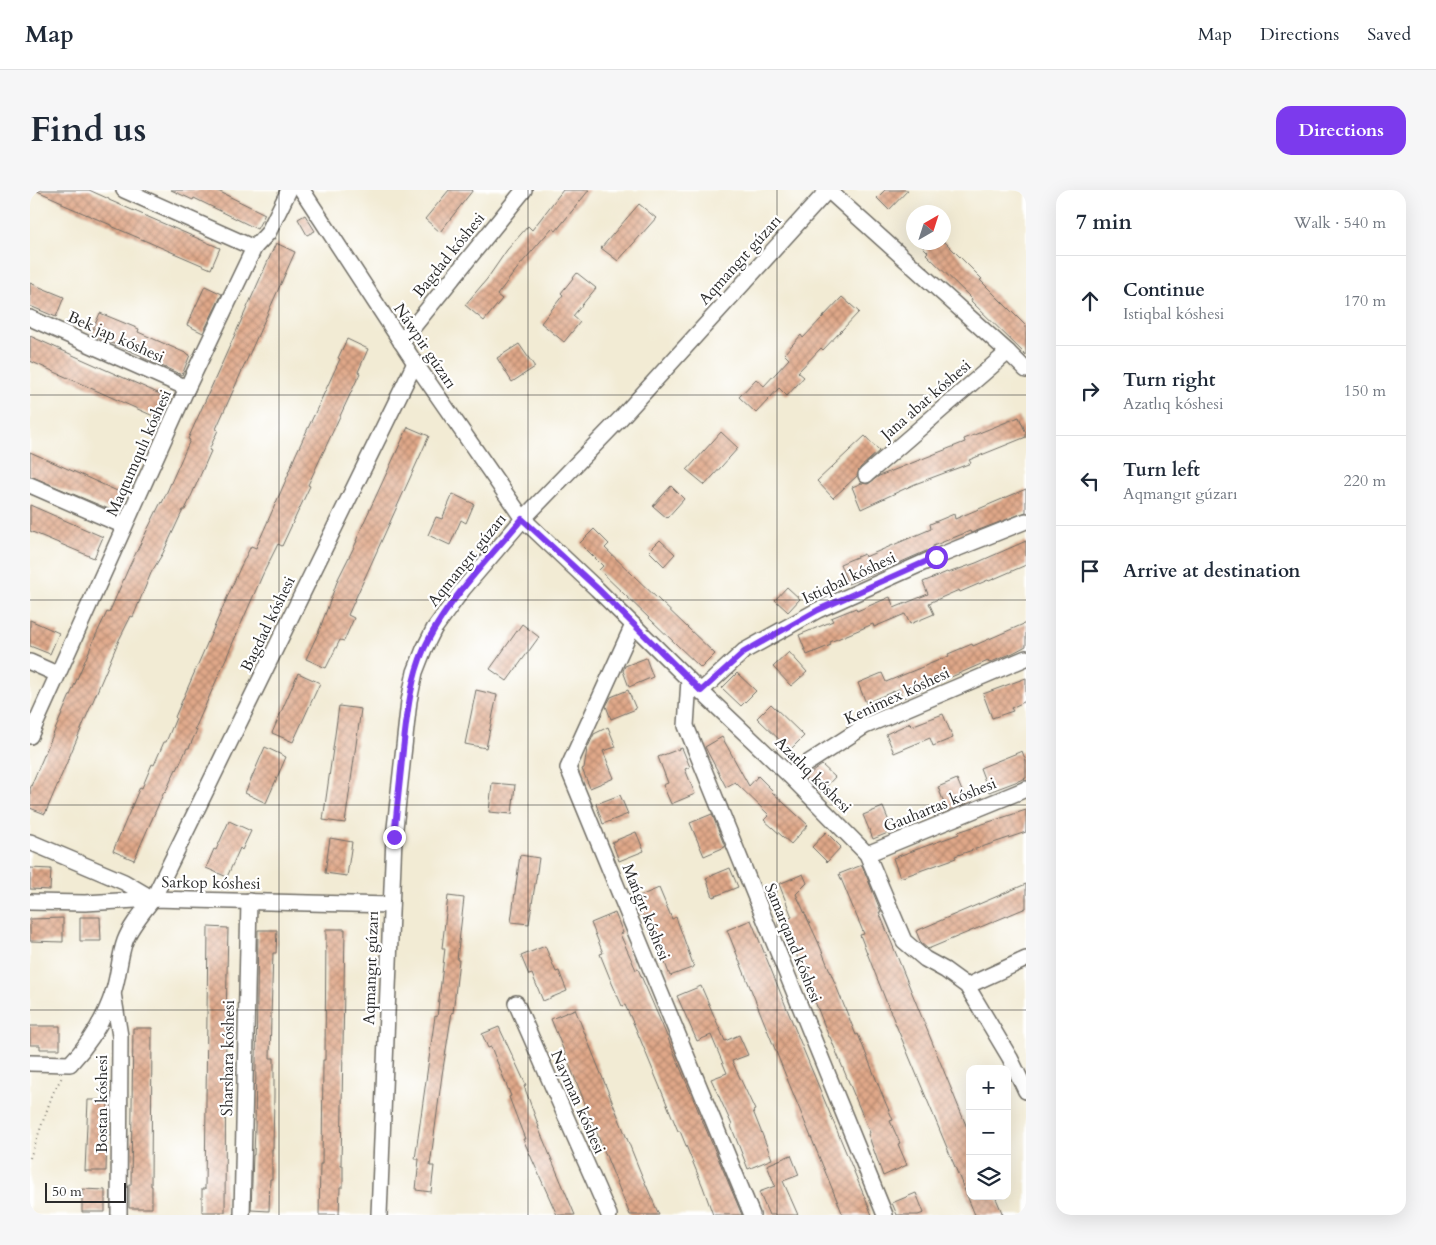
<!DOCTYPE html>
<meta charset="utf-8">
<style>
:root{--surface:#fff;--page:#f6f6f7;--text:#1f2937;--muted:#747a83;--line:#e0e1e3;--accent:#7c3aed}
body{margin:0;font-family:Cardo,serif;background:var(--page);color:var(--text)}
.controls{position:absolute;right:15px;bottom:15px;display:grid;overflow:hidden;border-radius:10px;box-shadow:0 5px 20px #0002}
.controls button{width:45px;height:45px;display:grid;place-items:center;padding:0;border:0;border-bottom:1px solid var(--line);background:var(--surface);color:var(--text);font:25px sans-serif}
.compass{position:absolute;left:876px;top:15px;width:45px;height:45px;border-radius:50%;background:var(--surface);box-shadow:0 5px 20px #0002;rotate:39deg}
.scale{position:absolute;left:15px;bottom:12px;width:81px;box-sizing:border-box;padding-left:5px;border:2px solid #2b2b2b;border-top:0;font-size:14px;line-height:18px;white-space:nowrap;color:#2b2b2b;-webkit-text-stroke:4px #fff;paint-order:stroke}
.stop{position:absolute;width:15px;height:15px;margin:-11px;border:4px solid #7c3aed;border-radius:50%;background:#fff}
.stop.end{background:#7c3aed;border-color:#fff;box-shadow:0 1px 5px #0008}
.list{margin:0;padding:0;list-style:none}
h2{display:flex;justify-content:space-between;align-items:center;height:65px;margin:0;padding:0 20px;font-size:21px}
h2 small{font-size:16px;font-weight:400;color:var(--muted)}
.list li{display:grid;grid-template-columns:32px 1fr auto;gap:15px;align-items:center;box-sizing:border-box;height:90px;padding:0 20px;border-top:1px solid var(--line)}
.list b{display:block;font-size:19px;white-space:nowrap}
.list p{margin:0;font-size:16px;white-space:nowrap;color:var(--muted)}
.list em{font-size:16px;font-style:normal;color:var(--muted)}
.icon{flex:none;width:28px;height:28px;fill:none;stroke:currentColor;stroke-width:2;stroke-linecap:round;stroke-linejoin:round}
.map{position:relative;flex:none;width:996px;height:1025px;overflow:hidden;border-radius:15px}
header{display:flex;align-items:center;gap:30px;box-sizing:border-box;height:70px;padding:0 25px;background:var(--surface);border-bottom:1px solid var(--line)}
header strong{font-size:24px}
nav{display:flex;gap:28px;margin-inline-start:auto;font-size:18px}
.intro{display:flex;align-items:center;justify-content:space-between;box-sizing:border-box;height:120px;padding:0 30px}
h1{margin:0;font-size:35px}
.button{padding:12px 22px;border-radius:15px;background:var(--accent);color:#fff;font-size:18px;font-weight:700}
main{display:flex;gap:30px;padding:0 30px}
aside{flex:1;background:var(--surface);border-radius:15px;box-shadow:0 5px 20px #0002}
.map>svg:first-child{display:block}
</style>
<header>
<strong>Map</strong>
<nav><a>Map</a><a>Directions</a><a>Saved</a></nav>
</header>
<div class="intro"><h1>Find us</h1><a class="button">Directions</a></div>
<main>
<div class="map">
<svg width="996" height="1025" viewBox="0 0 996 1025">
<defs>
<pattern id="building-cross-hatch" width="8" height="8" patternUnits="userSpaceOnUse" patternTransform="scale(1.25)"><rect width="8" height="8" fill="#e0a889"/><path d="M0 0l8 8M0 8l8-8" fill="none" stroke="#b68970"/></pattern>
</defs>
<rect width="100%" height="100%" fill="#fff"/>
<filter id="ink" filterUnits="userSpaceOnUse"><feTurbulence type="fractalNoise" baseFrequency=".02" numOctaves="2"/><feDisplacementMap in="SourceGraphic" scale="10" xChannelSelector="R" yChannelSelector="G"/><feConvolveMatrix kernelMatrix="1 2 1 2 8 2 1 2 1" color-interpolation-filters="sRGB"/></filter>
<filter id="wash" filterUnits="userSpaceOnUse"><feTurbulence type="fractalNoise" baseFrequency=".0096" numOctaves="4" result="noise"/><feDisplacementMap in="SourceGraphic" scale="20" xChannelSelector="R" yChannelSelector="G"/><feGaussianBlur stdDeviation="1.12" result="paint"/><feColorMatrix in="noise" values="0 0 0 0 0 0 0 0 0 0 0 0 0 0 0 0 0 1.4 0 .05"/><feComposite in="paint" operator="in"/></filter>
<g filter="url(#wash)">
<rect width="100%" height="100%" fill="#f2ebd4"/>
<g id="blocks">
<g fill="url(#building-cross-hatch)">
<path d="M5 0H59L79 9V10L190 58 181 79 81 36V35L32 14V12Z"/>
<path d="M141 0H186L235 24 227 39 164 8 163 10Z"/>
<path d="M419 0H443L410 42 395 29Z"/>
<path d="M533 0H559L526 41 522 38 490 75 467 105 472 109 454 131 435 115 457 89 477 60 498 36 502 40Z"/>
<path d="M855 0H878L859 20 847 8Z"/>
<path d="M609 14 626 28 588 71 571 58Z"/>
<path d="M275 25 285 41 277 45 268 29Z"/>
<path d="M888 52H915L952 89 950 90 996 136V165L941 111 942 109 896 64 898 62Z"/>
<path d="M246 53 265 62 186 239 188 240 179 260 181 261 155 320H153L133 363 121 383 103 427 101 426 89 450 15 624 0 618V599L3 591 66 445 77 422 79 423 99 377 131 312 132 313 160 250 158 249Z"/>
<path d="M547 83 566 98 543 126 550 132 534 152 511 133 533 105 531 103Z"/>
<path d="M0 93 34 107 26 127 0 116Z"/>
<path d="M175 96 192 104 173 143 157 135Z"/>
<path d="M812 107 829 122 793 160 791 158 768 182 774 187 757 206 749 198 726 223 709 207 726 189 734 196 759 169 754 164 771 145 773 148Z"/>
<path d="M70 123 109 139 108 142 160 165 152 185 111 167 112 166 61 144Z"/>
<path d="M0 146 139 208 130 229 0 171Z"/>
<path d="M317 149 338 159 328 182 330 183 278 295 280 296 252 356 248 354 233 384 165 539 167 540 159 558H157L147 580 146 579 135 603 134 602 104 670 83 661 110 597 112 598 122 574 124 575 134 552H136L146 528 145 527 210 378 221 356 226 358 259 283H258L266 264 310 169 308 168Z"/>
<path d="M489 154 505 177 482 192 467 168Z"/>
<path d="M989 227 996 243V247L939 270 941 273 885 294 831 319 822 297 832 293 838 294 849 286 935 252 934 249Z"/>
<path d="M378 237 399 246 318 425 324 428 314 451 310 450 296 478 276 469 289 441 308 389 327 351H326L334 332Z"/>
<path d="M691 242 708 258 675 295 657 280Z"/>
<path d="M835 246 849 261 830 278 827 286 803 308 787 291Z"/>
<path d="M0 262 94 304 86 322 0 286Z"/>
<path d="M641 296 654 309 637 328 623 316Z"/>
<path d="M996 299V322L941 343 940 341 903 356V358L853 380 818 394 810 374 834 364 835 367 901 339 900 334 924 324 925 329Z"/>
<path d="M423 304 444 314 436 333 431 330 420 355 398 345 406 327 412 329Z"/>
<path d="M0 315 73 347 64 368 0 341Z"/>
<path d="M564 339 579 354 575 358 685 464 671 478 569 380 573 376 550 353Z"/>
<path d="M630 350 645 364 634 376 619 361Z"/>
<path d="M996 351V375L959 391 958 390 930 402 929 400 899 413 904 424 880 434 875 424 844 437 843 434 800 452 801 455 777 465 769 445 803 431 801 428 826 418 827 421 860 407 864 418 898 404 893 392 917 382 918 383 946 373Z"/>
<path d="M757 397 770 409 758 422 745 410Z"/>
<path d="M0 430 29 443 20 464 0 456Z"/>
<path d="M996 433V456L983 463 959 473 958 471 873 508 869 499 836 513 828 493 852 483 856 492 919 466 918 464 942 454 943 456Z"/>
<path d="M492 434 509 447 477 491 460 479Z"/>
<path d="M759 462 777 482 761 496 743 477Z"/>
<path d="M616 468 623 487 599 497 593 481 595 476Z"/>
<path d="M268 483 290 493 263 552 242 543Z"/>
<path d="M707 483 726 501 711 516 692 498Z"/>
<path d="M996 488V511L981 518 983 521 962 528 953 504Z"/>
<path d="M446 500 467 505 456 558 435 554Z"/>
<path d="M598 500 606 519 581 529 576 516 581 507Z"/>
<path d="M741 514 774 546 760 560 727 528Z"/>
<path d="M309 516 331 519 315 633 293 630Z"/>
<path d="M913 524 923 548 903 556 900 548 864 563 856 544 880 533 881 536Z"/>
<path d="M578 537 586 557 573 561 584 588 560 598 552 579 554 578 557 559 564 544Z"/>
<path d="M692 547 719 596 728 586 743 601 742 602 778 635 761 654 734 630 739 625 705 592 696 597 675 557Z"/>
<path d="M235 557 256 567 236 613 215 603Z"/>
<path d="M652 558 660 577 655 579 665 604 641 614 633 595 638 593 628 567Z"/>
<path d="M992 561 996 571V588L959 602 950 578Z"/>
<path d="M792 575 805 587 791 602 775 587Z"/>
<path d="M927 589 937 613 917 621 908 597Z"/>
<path d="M462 593 485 595 482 624 459 622Z"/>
<path d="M590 605 598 624 573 634 566 614Z"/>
<path d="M853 617 863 641 843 649 833 625Z"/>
<path d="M996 620V642L925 666 926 668 870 688 863 668 929 644 928 642Z"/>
<path d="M682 624 695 657 674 666 660 633Z"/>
<path d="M199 631 221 641 212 660 210 658 197 687 176 678 184 659 186 660Z"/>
<path d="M606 642 614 661 589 671 582 652Z"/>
<path d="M796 642 811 657 797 672 782 657Z"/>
<path d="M300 648 322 652 317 686 295 683Z"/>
<path d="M490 665 509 668 499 734 481 732Z"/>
<path d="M832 675 851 722H849L880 798 940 945V1006H965L973 1025H945L856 811 830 745 834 744 809 684Z"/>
<path d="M0 678 21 679 20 700 0 699Z"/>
<path d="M700 678 708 697 683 707 676 688Z"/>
<path d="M773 684 777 693 766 704 789 754 826 845 828 844 854 909 863 930 860 931 870 953 868 954 877 975 853 986 838 944 840 943 800 847H799L765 761 764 762 751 732 762 727 749 694Z"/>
<path d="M996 694V718L898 759 891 753 886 741Z"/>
<path d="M629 698 642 729 646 727 664 777 640 786 617 725 613 727 605 708Z"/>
<path d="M418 706 434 708 427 770H429L423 823 422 822 412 885 400 976H404L401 1002 386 1000 389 969H385L405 826 407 827 415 758H412Z"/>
<path d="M585 723 593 743 590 744 606 780 608 779 634 839 712 1025H683L673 997 650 941H648L606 839 595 815 592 816 581 791 570 764 573 763 561 733Z"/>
<path d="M50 727H70L71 751H50Z"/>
<path d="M33 728V752L0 751V729Z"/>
<path d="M721 730 774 861 842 1025H813L751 874 697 740Z"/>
<path d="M178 737 198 738 196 830 195 1022H172V999H175Z"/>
<path d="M296 739H315L311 975H313V997H310L309 1025H289L290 974H292L293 870H295Z"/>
<path d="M228 740H247L246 763H243L241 827 240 868H244V905L243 959H242V989H240L239 1021 221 1020 223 965H224L225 937Z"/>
<path d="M515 756 526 782 529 781 537 801 513 811 502 784 499 785 491 766Z"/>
<path d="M671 796 695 851 709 845 718 865 702 871 725 920 723 921 742 969 718 979 701 936 702 935 681 889 697 883 681 845 667 851 647 806Z"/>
<path d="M545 819 610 981 629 1025H600L587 993 521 829Z"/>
<path d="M0 836H30V859H10V855H0Z"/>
<path d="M469 837 496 895 494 896 509 937H508L545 1025H527L493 949H495L479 907 481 906 461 857 458 858 452 844Z"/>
<path d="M103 838H122L121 996H122V1018H99V995H101Z"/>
<path d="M58 910H78L76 981H55Z"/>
<path d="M761 965 769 985 753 991 768 1025H739L729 1002 745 996 737 975Z"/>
<path d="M52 999 75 1000V1022H52Z"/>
<path d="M886 1003 894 1023 888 1025H867L862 1013Z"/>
</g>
</g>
</g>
<g filter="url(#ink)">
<use href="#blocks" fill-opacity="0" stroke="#716e66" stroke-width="1"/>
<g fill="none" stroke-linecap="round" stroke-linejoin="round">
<defs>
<g id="minor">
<path d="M94 0 224 58"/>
<path d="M272 0 385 173 493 329 567 399 659 490 759 585 837 664 874 751 895 769 915 780 937 796 980 868 996 901"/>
<path d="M798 0 978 162 996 180"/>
<path d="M0 128 157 198"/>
<path d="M371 152 494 0"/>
<path d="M836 285 978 162"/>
<path d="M0 295 94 336"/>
<path d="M603 435 538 578 722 1025"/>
<path d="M0 472 27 484"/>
<path d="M659 490 656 536 855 1025"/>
<path d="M671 501 714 461 788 420 906 367 996 331"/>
<path d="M0 546 157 198 224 58 238 43 259 0"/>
<path d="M759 585 835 536 996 468"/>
<path d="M0 652 94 692 123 709"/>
<path d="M837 664 996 599"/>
<path d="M0 712 55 713 123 709 361 715"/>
<path d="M937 796 996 769"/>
<path d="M83 803 90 846 89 1025"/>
<path d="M486 813 579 1025"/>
<path d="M0 873 40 874C59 854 74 830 83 803 89 786 89 767 95 751 101 735 113 722 123 709L385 173"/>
<path d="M212 1025 219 711"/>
<path d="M349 1025 364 647 379 511 385 482 394 459 404 439 433 399 493 329 590 229 798 0"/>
</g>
</defs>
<use href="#minor" stroke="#716e66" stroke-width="18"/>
<path stroke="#716e66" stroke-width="2" stroke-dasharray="1 4" stroke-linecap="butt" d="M0 968 23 903 32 887"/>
<use href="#minor" stroke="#fff" stroke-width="15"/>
</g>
</g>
<g fill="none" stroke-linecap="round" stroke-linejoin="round" filter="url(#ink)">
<path stroke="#7c3aed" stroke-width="6" d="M364 647C367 618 370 589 373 560 377 526 380 491 394 459 414 414 460 367 492 329L568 399 671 501 714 462 788 420 906 367"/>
</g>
<path fill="none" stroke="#2b2b2b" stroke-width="1" stroke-opacity="0.55" d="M249 0V1025M498 0V1025M747 0V1025M0 205H996M0 410H996M0 615H996M0 820H996"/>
<g text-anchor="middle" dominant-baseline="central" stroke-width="4.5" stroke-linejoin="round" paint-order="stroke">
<g font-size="16" fill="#2b2b2b" stroke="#fff">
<text transform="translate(419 65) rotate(-51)">Bagdad kóshesi</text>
<text transform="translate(710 70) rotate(-48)">Aqmangıt gúzarı</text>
<text transform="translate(86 147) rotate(24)">Bek jap kóshesi</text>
<text transform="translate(395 156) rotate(56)">Náwpir gúzarı</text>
<text transform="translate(896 210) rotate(-41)">Jana abat kóshesi</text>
<text transform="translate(109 263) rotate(-66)">Maqtumqulı kóshesi</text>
<text transform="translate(437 370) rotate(-51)">Aqmangıt gúzarı</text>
<text transform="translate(819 388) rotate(-25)">Istiqbal kóshesi</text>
<text transform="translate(238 434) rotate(-64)">Bagdad kóshesi</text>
<text transform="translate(867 506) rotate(-25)">Kenimex kóshesi</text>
<text transform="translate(783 585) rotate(45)">Azatlıq kóshesi</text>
<text transform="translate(910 615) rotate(-22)">Gauhartas kóshesi</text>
<text transform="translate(181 693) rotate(1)">Sarkop kóshesi</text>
<text transform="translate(616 722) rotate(68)">Mańǵıt kóshesi</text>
<text transform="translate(763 753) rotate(68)">Samarqand kóshesi</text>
<text transform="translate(341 778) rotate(-88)">Aqmangıt gúzarı</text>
<text transform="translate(198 868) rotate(-89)">Sharshara kóshesi</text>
<text transform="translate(548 912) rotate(66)">Nayman kóshesi</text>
<text transform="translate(72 914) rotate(-90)">Bostan kóshesi</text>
</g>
</g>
</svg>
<div class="controls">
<button>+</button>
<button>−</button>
<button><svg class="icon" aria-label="layers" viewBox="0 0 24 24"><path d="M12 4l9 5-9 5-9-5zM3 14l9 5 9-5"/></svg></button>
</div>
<svg class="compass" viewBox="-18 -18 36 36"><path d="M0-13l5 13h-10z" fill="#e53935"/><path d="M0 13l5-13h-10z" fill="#747a83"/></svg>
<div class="scale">50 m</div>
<div class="stop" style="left:906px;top:367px"></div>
<div class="stop end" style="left:364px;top:647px"></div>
</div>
<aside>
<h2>7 min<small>Walk · 540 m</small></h2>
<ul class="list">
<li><svg class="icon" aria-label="ahead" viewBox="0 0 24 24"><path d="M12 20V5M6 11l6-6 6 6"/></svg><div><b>Continue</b><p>Istiqbal kóshesi</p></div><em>170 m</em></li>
<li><svg class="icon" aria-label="right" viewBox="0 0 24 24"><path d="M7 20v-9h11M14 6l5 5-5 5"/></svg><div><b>Turn right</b><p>Azatlıq kóshesi</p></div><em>150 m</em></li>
<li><svg class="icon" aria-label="left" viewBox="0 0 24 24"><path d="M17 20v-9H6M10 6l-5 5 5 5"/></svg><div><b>Turn left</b><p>Aqmangıt gúzarı</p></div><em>220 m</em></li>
<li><svg class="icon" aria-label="arrive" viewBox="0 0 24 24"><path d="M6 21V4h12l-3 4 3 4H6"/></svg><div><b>Arrive at destination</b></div></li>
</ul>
</aside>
</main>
